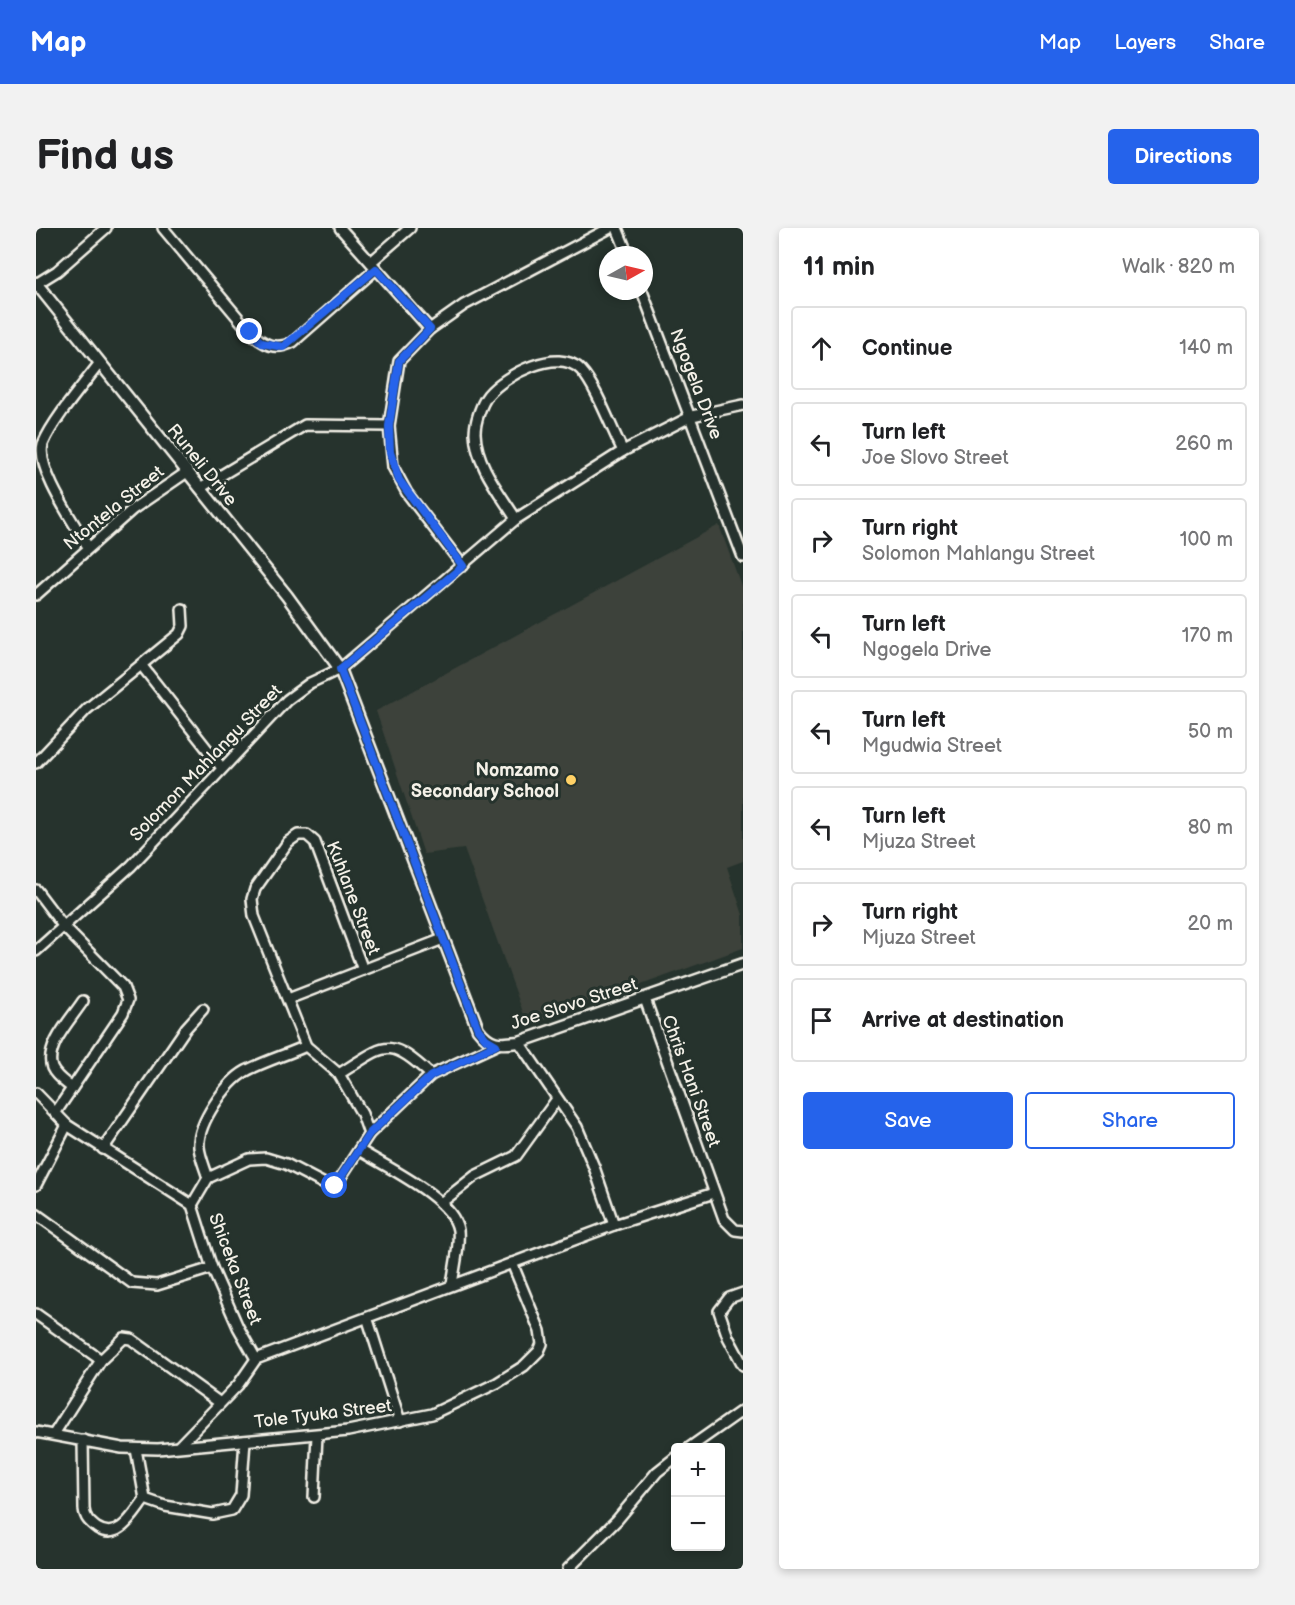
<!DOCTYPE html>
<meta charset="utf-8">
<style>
:root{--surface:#fff;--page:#f2f2f2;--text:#202124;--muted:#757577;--line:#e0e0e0;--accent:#2563eb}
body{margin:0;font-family:"Balsamiq Sans",sans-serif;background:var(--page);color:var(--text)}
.controls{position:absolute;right:18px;bottom:18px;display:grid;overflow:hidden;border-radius:6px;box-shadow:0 3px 9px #0003}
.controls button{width:54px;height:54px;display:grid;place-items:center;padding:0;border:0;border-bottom:2px solid var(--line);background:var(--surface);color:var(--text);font:30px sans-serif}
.compass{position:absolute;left:563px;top:18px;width:54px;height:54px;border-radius:50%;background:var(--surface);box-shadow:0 3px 9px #0003;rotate:82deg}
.stop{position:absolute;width:18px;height:18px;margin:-14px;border:4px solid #2563eb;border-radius:50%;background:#fff}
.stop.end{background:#2563eb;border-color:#fff;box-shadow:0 2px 6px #0008}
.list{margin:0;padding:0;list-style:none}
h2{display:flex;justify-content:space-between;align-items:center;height:78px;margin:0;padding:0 24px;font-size:26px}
h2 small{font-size:20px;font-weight:400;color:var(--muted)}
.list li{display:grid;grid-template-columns:39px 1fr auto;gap:18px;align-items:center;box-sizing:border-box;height:84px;margin:0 12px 12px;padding:0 12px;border:2px solid var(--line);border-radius:6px}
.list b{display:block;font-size:22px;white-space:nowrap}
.list p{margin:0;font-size:20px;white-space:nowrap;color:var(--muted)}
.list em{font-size:20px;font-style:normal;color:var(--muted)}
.actions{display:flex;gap:12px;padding:18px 24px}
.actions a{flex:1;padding:14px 0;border:2px solid var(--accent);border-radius:6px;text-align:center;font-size:21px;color:var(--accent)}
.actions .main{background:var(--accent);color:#fff}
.icon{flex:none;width:33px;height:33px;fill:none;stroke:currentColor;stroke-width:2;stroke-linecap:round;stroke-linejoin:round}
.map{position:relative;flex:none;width:707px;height:1341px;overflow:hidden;border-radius:6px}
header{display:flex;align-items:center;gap:36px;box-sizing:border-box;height:84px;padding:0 30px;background:var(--accent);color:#fff}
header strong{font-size:28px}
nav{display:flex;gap:33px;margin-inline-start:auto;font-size:21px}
.intro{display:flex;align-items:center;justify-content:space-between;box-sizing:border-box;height:144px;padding:0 36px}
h1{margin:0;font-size:42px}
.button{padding:15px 27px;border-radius:6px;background:var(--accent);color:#fff;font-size:21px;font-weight:700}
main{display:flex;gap:36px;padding:0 36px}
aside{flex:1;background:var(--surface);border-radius:6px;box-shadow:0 3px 9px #0003}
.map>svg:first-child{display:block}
</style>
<header>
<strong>Map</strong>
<nav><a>Map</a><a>Layers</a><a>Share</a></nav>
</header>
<div class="intro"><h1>Find us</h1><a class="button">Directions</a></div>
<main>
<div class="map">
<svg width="707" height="1341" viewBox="0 0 707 1341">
<rect width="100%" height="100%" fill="#26332d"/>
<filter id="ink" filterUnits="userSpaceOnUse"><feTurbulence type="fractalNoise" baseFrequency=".0167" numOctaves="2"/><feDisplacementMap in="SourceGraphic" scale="12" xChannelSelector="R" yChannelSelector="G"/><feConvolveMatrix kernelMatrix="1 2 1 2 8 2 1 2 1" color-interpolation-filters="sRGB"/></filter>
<g filter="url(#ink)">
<path fill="#3c423b" d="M683 297 707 363V633L691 639 707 687V720L492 798 428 621 388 626 340 483Z"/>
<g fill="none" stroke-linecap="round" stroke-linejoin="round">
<defs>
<g id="minor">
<path d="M127 0 214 104C228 117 239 123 257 114L340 41"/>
<path d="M304 0 394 101"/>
<path d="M581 0 592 27"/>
<path d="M335 34 374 0"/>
<path d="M0 56 21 43 70 0"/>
<path d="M606 63 707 329"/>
<path d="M164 260 269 197 353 198"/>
<path d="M480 291C464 265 440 237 439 205 439 194 445 176 452 167 469 147 522 118 545 142 560 158 576 202 587 223"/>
<path d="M52 319C39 296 0 242 7 216 17 192 47 157 63 136"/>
<path d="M427 338 371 265 357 239 353 198 363 133 394 101 428 77 574 0"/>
<path d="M0 367 97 281 151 244"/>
<path d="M106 438 186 540"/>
<path d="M0 535 51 481 143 406 147 398 146 381"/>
<path d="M0 662 28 699 87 759 92 772 87 785 20 884"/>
<path d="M0 723 95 638 251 472 274 455 304 441 480 291 587 223 656 188 707 177"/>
<path d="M327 742 279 614 271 607H262L252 614 219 661 216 671 218 688 270 818 303 846 326 886 333 906"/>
<path d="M252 771 407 711"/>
<path d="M609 771 688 991 699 1002 707 1003"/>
<path d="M483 814 541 899 558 939 578 997"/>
<path d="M303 846C350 817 351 807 395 847"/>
<path d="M36 860C29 854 20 849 16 840 8 819 36 790 47 773"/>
<path d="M0 865 31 897 156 977 176 1040 202 1099 220 1131"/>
<path d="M67 921 150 800 167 781"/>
<path d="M323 922C350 939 417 970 422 1002 424 1019 418 1040 416 1057"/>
<path d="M172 950C169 940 164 929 163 919 161 896 190 854 210 843 229 833 250 827 270 818"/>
<path d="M0 957 31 897"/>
<path d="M406 974 439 948 480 928 521 871"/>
<path d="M156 977 172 950 213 931 230 930 250 936 294 959 299 958 333 906 395 847 460 817"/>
<path d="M0 986 96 1055 121 1057 176 1040"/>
<path d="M707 1065 693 1070 683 1083 692 1109 707 1137"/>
<path d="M0 1086 65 1132"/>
<path d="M332 1092 364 1193"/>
<path d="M220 1131 578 997 678 965"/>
<path d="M0 1204 86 1220 122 1221 312 1203 396 1186 461 1155 488 1138 503 1123 506 1116 504 1103 476 1035"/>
<path d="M18 1206 65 1132 88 1110 95 1111 184 1175"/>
<path d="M47 1212 48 1281C49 1290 53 1294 61 1300 83 1314 97 1286 109 1271"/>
<path d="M143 1218 202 1157 220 1131"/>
<path d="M653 1220 707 1182"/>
<path d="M100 1221 109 1271 129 1278 177 1286 196 1282 205 1267 209 1213"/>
<path d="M278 1269 281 1207"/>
<path d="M532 1341 581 1292 621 1244 640 1229"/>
</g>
<path id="tertiary" d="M0 55 251 368 304 441 442 801C455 818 464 816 483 814L707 736"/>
</defs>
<use href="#minor" stroke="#f4f1e8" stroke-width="14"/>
<use href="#tertiary" stroke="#f4f1e8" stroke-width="15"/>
<use href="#minor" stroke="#26332d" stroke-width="9"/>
<use href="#tertiary" stroke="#26332d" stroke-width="10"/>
</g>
</g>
<g fill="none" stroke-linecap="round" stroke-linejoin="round" filter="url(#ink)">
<path stroke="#2563eb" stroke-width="8" d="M214 104 226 115 247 119 340 41 394 101 363 133 353 198 354 224 363 252 427 338 304 441 442 801 450 811 460 817 395 848 333 906 299 958"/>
</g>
<circle fill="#ffd166" stroke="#26332d" stroke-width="2" cx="535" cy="552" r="6"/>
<g text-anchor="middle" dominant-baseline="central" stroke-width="6" stroke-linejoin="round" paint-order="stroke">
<g font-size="18" fill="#f4f1e8" stroke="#26332d">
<text transform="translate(660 156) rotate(69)">Ngogela Drive</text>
<text transform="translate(166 237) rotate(51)">Runeli Drive</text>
<text transform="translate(78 280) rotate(-39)">Ntontela Street</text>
<text transform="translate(170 535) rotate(-46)">Solomon Mahlangu Street</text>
<text transform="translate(317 670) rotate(69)">Kuhlane Street</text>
<text transform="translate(538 776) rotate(-18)">Joe Slovo Street</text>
<text transform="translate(655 853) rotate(70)">Chris Hani Street</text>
<text transform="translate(199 1041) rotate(69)">Shiceka Street</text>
<text transform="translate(287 1186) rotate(-7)">Tole Tyuka Street</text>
</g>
<g font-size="18" font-weight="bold" fill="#f4f1e8" stroke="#26332d" text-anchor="end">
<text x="523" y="542">Nomzamo<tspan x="523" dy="21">Secondary School</tspan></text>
</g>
</g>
</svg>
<div class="controls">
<button>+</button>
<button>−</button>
</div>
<svg class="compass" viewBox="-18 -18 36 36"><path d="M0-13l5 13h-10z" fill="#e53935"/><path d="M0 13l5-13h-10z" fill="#757577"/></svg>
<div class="stop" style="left:299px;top:958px"></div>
<div class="stop end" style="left:214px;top:104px"></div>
</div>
<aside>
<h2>11 min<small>Walk · 820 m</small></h2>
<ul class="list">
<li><svg class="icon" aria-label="ahead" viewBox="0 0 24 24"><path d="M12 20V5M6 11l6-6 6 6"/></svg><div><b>Continue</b></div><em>140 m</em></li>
<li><svg class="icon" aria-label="left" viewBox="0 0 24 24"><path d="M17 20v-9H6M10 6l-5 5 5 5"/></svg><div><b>Turn left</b><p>Joe Slovo Street</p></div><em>260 m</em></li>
<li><svg class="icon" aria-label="right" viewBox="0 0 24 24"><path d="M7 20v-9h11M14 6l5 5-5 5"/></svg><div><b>Turn right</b><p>Solomon Mahlangu Street</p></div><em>100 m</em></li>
<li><svg class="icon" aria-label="left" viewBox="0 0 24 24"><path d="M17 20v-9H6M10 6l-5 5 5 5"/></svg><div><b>Turn left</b><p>Ngogela Drive</p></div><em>170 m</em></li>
<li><svg class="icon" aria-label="left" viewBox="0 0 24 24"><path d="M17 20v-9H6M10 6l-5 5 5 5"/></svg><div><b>Turn left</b><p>Mgudwia Street</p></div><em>50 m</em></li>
<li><svg class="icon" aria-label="left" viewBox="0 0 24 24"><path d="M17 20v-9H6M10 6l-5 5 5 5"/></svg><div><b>Turn left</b><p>Mjuza Street</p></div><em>80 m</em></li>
<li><svg class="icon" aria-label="right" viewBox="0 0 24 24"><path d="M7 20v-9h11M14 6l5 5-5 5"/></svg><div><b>Turn right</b><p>Mjuza Street</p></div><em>20 m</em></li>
<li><svg class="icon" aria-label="arrive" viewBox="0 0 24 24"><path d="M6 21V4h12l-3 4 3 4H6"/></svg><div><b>Arrive at destination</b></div></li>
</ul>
<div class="actions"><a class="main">Save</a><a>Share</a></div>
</aside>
</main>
